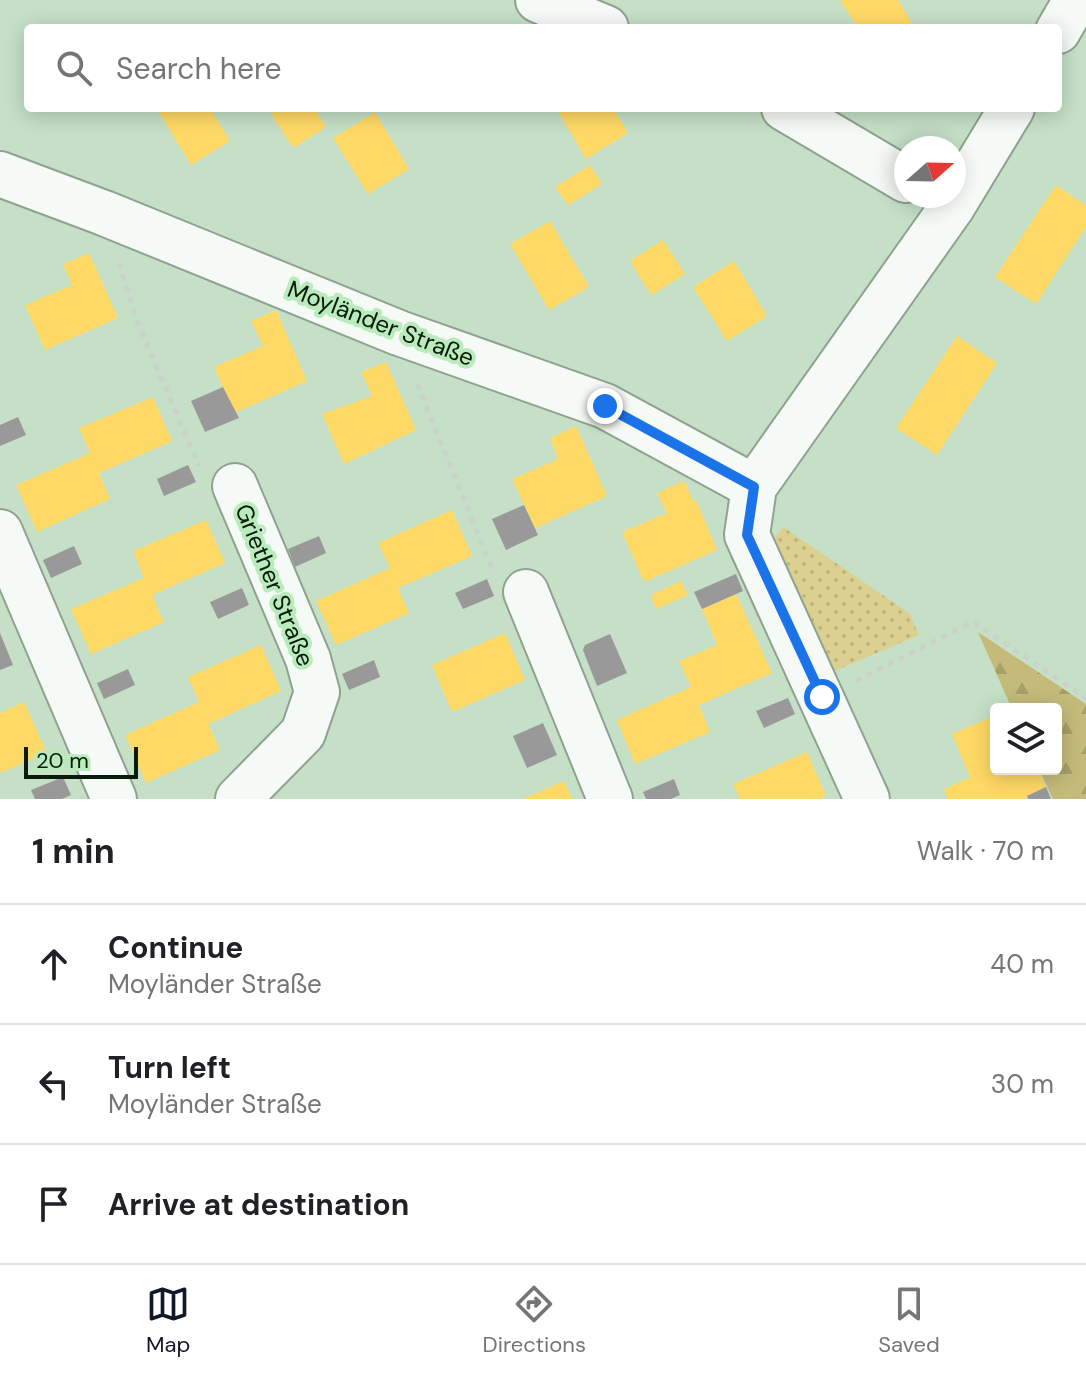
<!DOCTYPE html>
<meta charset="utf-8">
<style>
:root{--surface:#fff;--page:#f6f6f6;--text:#202124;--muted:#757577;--line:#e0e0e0;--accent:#111827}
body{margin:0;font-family:"DM Sans",sans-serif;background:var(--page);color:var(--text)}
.controls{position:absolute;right:24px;bottom:24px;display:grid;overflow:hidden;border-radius:8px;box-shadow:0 4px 20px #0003}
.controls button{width:72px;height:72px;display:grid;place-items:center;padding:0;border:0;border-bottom:2px solid var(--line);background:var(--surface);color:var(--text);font:40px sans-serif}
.compass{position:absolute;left:894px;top:136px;width:72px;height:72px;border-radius:50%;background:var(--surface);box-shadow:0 4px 20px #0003;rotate:70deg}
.scale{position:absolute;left:24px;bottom:20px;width:114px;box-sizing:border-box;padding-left:8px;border:4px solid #091b0a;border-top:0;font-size:22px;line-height:28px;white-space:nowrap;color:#091b0a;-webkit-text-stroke:6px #baebbc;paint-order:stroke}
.stop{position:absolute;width:24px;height:24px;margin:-18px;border:6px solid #1a73e8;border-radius:50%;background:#fff}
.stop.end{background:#1a73e8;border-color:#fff;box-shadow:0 2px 8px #0008}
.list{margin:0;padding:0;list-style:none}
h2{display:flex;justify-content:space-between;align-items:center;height:104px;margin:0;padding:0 32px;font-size:34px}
h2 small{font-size:26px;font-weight:400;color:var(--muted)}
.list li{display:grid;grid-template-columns:52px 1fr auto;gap:24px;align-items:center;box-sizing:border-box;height:120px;padding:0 32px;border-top:2px solid var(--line)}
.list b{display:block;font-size:30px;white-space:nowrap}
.list p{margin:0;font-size:26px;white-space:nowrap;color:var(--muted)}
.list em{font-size:26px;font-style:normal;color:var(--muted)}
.icon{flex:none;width:44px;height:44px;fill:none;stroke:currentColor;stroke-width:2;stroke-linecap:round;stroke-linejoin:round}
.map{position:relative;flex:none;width:1086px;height:799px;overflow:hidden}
.search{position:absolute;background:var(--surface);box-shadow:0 4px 20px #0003;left:24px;right:24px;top:24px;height:88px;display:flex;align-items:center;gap:20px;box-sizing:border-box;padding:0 28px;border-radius:8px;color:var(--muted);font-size:30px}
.sheet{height:464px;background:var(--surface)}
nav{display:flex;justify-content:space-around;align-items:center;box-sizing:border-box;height:112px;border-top:2px solid var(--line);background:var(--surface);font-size:22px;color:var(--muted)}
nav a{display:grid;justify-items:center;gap:4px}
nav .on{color:var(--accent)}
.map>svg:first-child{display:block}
</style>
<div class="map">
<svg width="1086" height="799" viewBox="0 0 1086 799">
<defs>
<pattern id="green-dots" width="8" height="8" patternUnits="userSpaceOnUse" patternTransform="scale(2)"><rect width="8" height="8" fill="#dbd090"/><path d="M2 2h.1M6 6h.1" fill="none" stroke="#bbb27b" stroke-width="1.8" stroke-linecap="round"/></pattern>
<pattern id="forest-firs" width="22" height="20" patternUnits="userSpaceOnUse" patternTransform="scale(2)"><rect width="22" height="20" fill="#c4bb7a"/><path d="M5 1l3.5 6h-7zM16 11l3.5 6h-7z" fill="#a7a068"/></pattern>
</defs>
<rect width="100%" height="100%" fill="#c5e0c6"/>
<path fill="url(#green-dots)" d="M783 527 909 613 919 635 825 675 769 546Z"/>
<path fill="url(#forest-firs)" d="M978 632 1086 704V799H1053L1039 769H1056V709H1012Z"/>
<g fill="#ffd966">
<path d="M840 0H898L915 28H858Z"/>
<path d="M156 108H210L230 141 191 165Z"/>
<path d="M281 108H314L326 127 293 148 271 114Z"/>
<path d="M556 108H613L628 133 586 159Z"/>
<path d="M375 112 409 169 368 194 333 138Z"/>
<path d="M590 165 602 184 568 205 555 187Z"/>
<path d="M1056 185 1086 206V227L1036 304 995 277Z"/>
<path d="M550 221 589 287 549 310 510 244Z"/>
<path d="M663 240 685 274 651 295 630 261Z"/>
<path d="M89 253 118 318 45 350 25 305 72 285 63 264Z"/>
<path d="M734 261 767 316 727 341 693 287Z"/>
<path d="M276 310 307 381 234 413 214 367 263 346 251 321Z"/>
<path d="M957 336 997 363 937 455 896 428Z"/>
<path d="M386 362 416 430 344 464 322 414 372 396 361 372Z"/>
<path d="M153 397 172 441 99 473 110 499 37 532 16 485 90 453 79 428Z"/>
<path d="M576 426 607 496 535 528 512 479 558 459 550 438Z"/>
<path d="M684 481 693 501 696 500 717 550 644 582 622 532 667 513 657 493Z"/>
<path d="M452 510 472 556 398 588 409 613 336 645 316 601 390 568 378 543Z"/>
<path d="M206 520 225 563 152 595 164 622 91 654 71 609 144 578 133 551Z"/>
<path d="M681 581 688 595 656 609 651 595Z"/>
<path d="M736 594 772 673 699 705 710 732 635 764 617 720 691 687 679 661 717 645 702 609Z"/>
<path d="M505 633 525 680 452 712 432 665Z"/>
<path d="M261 645 281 691 208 724 220 750 146 783 125 735 199 702 188 677Z"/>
<path d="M24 702 47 753 0 773V713Z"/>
<path d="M996 715V769H1038L1046 787 1027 796 1025 799H948L944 789 970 777 952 734Z"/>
<path d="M807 752 826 796 819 799H740L733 784Z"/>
<path d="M564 781 572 799H522Z"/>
</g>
<g fill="#999">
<path d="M223 387 239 418 205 432 191 401Z"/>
<path d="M18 417 26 435 0 446V425Z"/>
<path d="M188 465 196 482 164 496 157 479Z"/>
<path d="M524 505 538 535 506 550 492 519Z"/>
<path d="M319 536 326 553 295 567 288 549Z"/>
<path d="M74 546 82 564 51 578 43 560Z"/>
<path d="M736 574 743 591 702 609 694 592Z"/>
<path d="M487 579 494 596 463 609 455 593Z"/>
<path d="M242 588 249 605 218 619 210 602Z"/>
<path d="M0 633 13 665 0 670Z"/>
<path d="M610 634 627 673 597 686 583 650 585 645Z"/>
<path d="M374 660 380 677 349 690 342 674Z"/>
<path d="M128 669 135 685 104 699 97 683Z"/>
<path d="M788 698 795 714 764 728 756 711Z"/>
<path d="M543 723 557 755 527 768 513 736Z"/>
<path d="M63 777 71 795 62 799H35L31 790Z"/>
<path d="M674 779 680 795 671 799H646L643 792Z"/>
<path d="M1046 787 1051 799H1028L1027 796Z"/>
</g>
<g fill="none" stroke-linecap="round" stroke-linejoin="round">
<defs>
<g id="minor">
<path d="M538 0 606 28"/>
<path d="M1058 31 1076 0"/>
<path d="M784 108 906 180"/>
<path d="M0 174 104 213 399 333 605 406 754 487"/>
<path d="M235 486 308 659 317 692 303 733 238 799"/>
<path d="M0 532 114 799"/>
<path d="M526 592 610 799"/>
<path d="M867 799 747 535 754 487 952 207 1012 108"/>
</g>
</defs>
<use href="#minor" stroke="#8ea28f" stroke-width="48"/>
<g stroke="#cad2ca" stroke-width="5" stroke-dasharray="6 6" stroke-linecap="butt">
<path d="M119 263 137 321 199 466"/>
<path d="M417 384 493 571"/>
<path d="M856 681 973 622 1086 698"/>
</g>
<use href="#minor" stroke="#f6faf6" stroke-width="44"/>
</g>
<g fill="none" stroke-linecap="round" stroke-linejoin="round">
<path stroke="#1a73e8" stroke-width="10" d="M605 406 754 487 747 535 822 697"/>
</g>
<g text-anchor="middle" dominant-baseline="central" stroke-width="8" stroke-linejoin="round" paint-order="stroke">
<g font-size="24" fill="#091b0a" stroke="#baebbc">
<text transform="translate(381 323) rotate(21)">Moyländer Straße</text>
<text transform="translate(275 585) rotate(68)">Griether Straße</text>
</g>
</g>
</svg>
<div class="controls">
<button><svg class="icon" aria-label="layers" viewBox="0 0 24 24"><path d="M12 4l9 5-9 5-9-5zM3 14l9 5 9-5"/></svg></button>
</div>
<svg class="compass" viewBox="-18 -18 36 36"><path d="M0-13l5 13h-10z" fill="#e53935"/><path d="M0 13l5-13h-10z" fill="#757577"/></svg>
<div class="scale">20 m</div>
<div class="stop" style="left:822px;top:697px"></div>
<div class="stop end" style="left:605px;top:406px"></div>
<div class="search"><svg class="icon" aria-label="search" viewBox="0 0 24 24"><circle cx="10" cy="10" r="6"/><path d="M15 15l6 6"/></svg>Search here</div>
</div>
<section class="sheet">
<h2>1 min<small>Walk · 70 m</small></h2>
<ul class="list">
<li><svg class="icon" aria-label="ahead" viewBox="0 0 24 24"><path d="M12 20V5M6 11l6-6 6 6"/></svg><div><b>Continue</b><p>Moyländer Straße</p></div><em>40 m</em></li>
<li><svg class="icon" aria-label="left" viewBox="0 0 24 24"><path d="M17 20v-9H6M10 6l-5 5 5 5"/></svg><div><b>Turn left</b><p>Moyländer Straße</p></div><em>30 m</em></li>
<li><svg class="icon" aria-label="arrive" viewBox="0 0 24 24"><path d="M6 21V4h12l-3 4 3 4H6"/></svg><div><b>Arrive at destination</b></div></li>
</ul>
</section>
<nav>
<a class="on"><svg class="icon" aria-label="map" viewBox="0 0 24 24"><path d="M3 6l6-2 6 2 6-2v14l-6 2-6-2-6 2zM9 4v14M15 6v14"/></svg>Map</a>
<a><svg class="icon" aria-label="directions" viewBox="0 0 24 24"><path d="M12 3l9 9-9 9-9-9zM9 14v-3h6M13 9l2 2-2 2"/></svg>Directions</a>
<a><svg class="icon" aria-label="saved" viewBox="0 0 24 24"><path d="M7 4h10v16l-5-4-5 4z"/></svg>Saved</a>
</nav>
